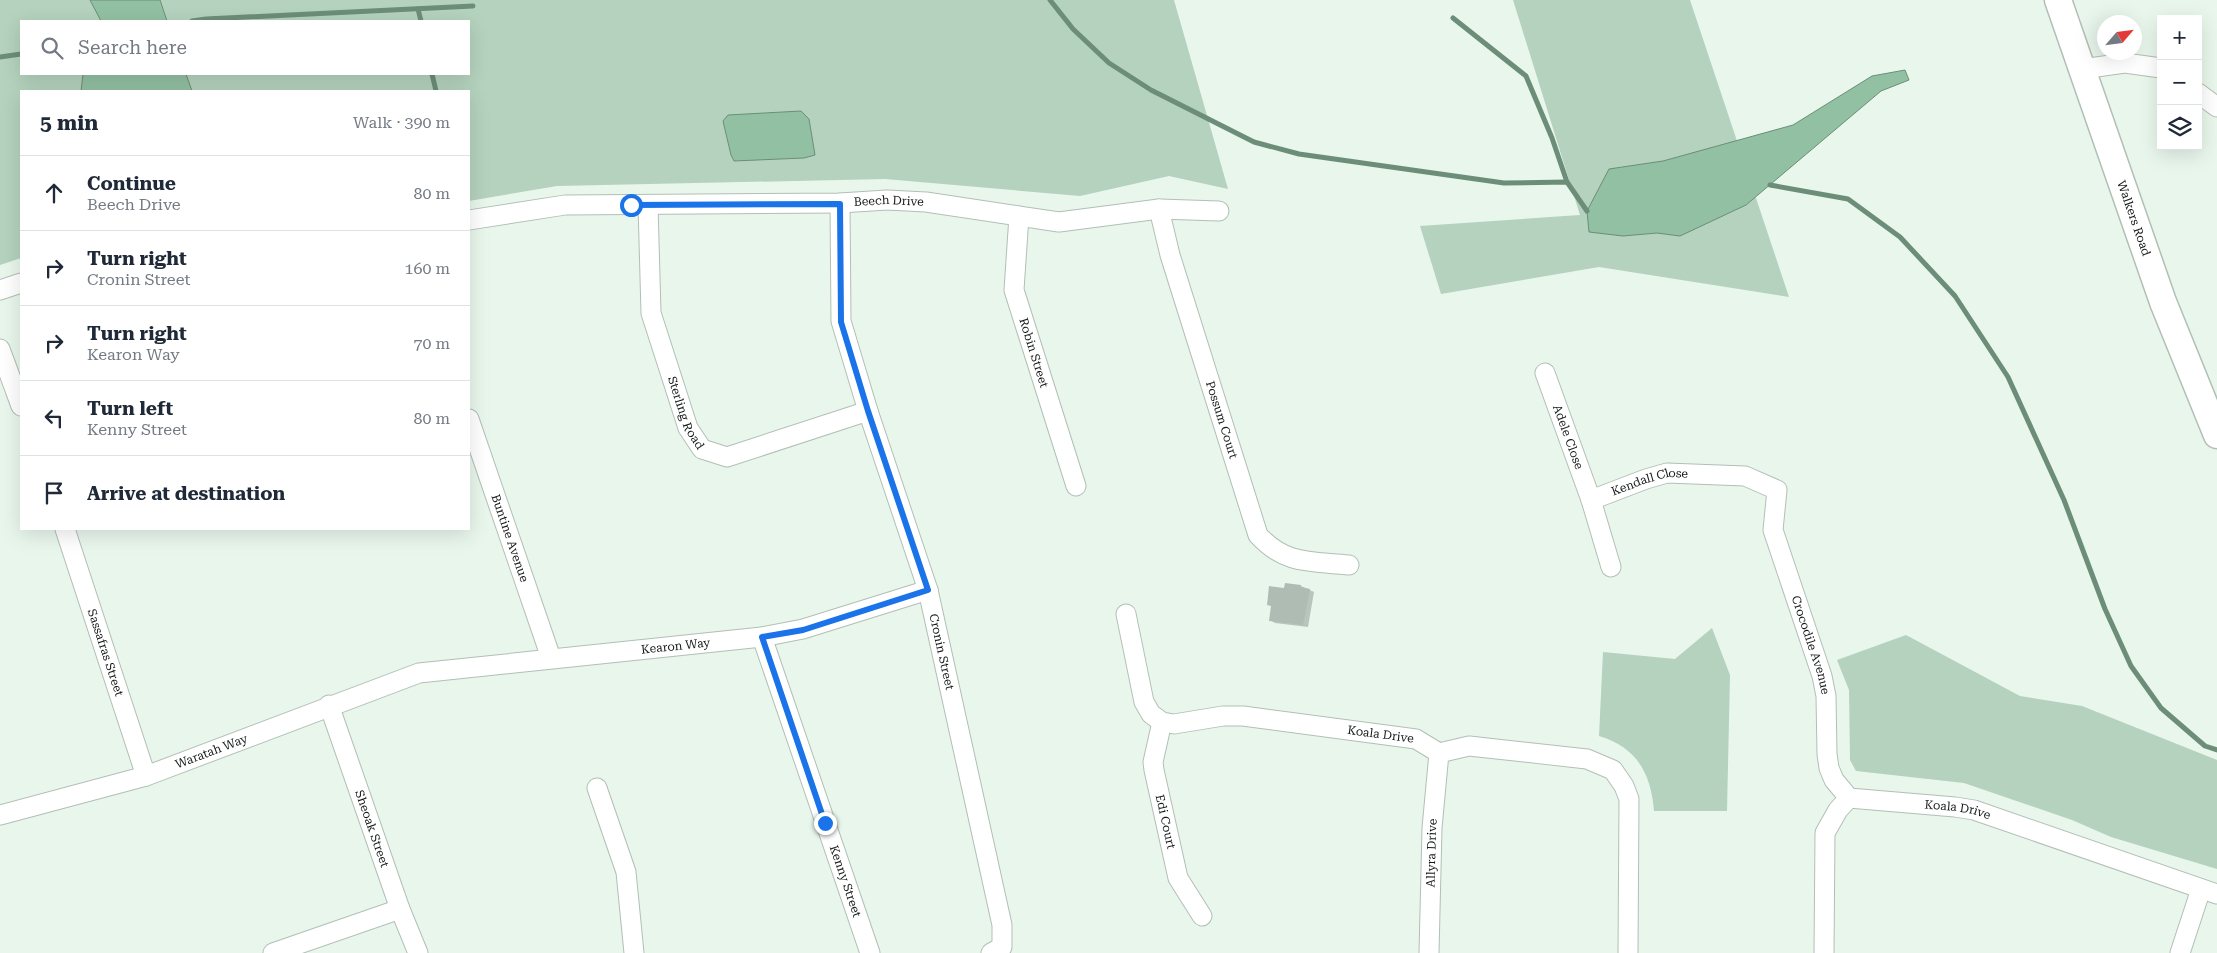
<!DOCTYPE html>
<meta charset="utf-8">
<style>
:root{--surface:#fff;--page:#f2f2f3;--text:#1f2937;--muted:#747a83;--line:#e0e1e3}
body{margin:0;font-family:"Roboto Serif",serif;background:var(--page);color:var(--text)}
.controls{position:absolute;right:15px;top:15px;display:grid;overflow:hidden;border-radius:0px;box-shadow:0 5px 20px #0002}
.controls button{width:45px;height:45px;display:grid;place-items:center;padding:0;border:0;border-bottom:1px solid var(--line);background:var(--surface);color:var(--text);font:25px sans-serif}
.compass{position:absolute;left:2097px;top:15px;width:45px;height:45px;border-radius:50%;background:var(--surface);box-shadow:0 5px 20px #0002;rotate:62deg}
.stop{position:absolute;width:15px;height:15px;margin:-11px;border:4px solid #1a73e8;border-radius:50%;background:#fff}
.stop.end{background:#1a73e8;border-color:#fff;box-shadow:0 1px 5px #0008}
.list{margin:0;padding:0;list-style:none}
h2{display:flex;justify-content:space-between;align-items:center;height:65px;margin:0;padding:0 20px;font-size:21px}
h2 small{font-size:16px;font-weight:400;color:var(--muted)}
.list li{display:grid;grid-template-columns:32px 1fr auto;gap:15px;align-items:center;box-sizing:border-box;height:75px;padding:0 20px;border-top:1px solid var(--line)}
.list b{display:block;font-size:19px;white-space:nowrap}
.list p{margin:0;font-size:16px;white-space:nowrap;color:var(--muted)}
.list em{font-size:16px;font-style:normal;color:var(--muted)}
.icon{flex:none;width:28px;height:28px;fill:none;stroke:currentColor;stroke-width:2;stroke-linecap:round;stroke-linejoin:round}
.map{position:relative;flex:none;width:2217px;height:953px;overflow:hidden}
.search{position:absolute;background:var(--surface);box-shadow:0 5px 20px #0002;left:20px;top:20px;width:450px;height:55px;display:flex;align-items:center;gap:12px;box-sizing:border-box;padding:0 18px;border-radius:0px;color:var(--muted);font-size:19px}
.panel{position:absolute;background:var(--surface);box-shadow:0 5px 20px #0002;left:20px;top:90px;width:450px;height:440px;border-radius:0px}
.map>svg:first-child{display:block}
</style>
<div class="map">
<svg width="2217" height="953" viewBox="0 0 2217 953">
<rect width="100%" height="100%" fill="#e8f6ec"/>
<g fill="#b4d2be" fill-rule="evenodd">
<path d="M0 0H1174L1228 189 1169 176 1080 196 885 179 557 186 469 201V91H21V258L0 265ZM21 21H469V74H21Z"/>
<path d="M1513 0H1690L1789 297 1599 267 1441 294 1420 226 1580 215Z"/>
<path d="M1712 628 1730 675 1727 811H1654C1651 774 1637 747 1599 736L1603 652 1675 659Z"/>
<path d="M1906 635 2020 696 2082 706 2217 760V869L2111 837 2072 820 1964 783 1856 771 1850 760 1849 690 1837 660Z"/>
</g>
<g fill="#92c0a2" stroke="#6c8e78">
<path d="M90 0H160L167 21H101Z"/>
<path d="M1905 70 1909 80 1881 91 1746 205 1680 236 1657 233 1623 236 1589 232 1587 211 1609 169 1663 161 1793 125 1872 76Z"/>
<path d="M83 74H186L192 91H81Z"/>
<path d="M801 111 809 119 815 155 804 158 734 161 731 155 723 121 728 115Z"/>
</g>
<path fill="#0003" d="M1286 585 1301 586 1314 592 1308 627 1275 623 1270 620 1272 606 1285 589Z"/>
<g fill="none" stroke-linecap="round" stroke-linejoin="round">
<g stroke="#6c8e78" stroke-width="5">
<path d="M1050 0 1073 29 1109 63 1151 90 1254 142 1299 154 1504 183 1567 182 1587 211"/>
<path d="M418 9 421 21"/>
<path d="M1453 18 1526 76 1552 138 1567 182"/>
<path d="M192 21 206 19 473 6"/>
<path d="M0 57 21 54"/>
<path d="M432 74 436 91"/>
<path d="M1770 185 1848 199 1900 237 1955 296 2008 377 2064 500 2105 609 2131 666 2161 708 2205 746 2217 750"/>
</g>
</g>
<path fill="#afbcb3" d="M1285 583 1301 585V587L1310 589 1303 625 1269 621 1271 606 1267 605 1269 586 1284 588Z"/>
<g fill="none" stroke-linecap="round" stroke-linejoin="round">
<defs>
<g id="street">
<path d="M2082 69 2125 63 2161 68"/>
<path d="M2198 93 2217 107"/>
<path id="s1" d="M840 203 841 321 868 411 928 590 1002 925V947L991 953"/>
<path id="s2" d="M648 205 651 313 688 428 702 449 727 457 868 411"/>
<path id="s3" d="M1159 209 1170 255 1258 535C1285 565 1311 561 1349 565"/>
<path id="s4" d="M1019 216 1014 290 1076 486"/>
<path id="s5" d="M469 220 565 205 840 203 887 200 926 202 1059 222 1159 209 1219 211"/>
<path d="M0 290 21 283"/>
<path d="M0 349 21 406"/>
<path id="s6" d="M1545 373 1591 500"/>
<path id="s7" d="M469 419 551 658"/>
<path id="s8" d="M65 529 146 776"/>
<path id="s9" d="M1611 567 1591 500 1646 479 1667 473 1745 476 1777 490 1773 530 1822 676 1826 696 1827 754 1829 768 1834 780 1849 798"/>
<path id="s10" d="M1126 614 1144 702 1151 714 1162 722 1174 724 1223 716H1243L1416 739 1439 753 1469 746 1587 759 1613 770 1624 786 1629 799 1628 953"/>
<path id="s11" d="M762 637 870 953"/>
<path id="s12" d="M329 705 400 909 418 953"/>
<path id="s13" d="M1162 722 1153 762 1154 770 1178 878 1202 916"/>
<path d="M597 788 626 872 634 953"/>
<path id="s14" d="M0 815 146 776 419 673 762 637 803 629 928 590"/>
<path d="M273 953 400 909"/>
<path id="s15" d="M1429 953 1432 828 1439 753"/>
<path id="s16" d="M1824 953 1825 833 1838 810 1849 798 1955 807 1974 810 2217 894"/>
<path d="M2180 953 2201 889"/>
</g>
<g id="secondary">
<path id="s17" d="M2058 0 2163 302 2217 435"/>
</g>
</defs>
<use href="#street" stroke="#b2bfb6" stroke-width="21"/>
<use href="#secondary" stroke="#b2bfb6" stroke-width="29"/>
<use href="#street" stroke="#fff" stroke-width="19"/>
<use href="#secondary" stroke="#fff" stroke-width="26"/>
</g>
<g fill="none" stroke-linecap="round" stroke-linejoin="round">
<path stroke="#1a73e8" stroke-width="6" d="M631 205 840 204 841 322 868 411 928 590 803 630 762 637 825 823"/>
</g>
<g text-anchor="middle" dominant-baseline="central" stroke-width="4" stroke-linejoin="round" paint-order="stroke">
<g font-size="12" fill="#151a17" stroke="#fff">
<text stroke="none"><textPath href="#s5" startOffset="421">Beech Drive</textPath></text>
<text stroke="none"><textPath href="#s17" startOffset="231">Walkers Road</textPath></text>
<text stroke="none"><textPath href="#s4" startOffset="140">Robin Street</textPath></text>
<text stroke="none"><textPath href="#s2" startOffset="214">Sterling Road</textPath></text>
<text stroke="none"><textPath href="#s3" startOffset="220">Possum Court</textPath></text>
<text stroke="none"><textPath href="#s6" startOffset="68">Adele Close</textPath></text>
<text stroke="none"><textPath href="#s9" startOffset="132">Kendall Close</textPath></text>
<text stroke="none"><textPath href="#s7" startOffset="126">Buntine Avenue</textPath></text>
<text stroke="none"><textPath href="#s14" startOffset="701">Kearon Way</textPath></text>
<text stroke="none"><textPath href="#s9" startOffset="425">Crocodile Avenue</textPath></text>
<text stroke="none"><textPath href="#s8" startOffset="130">Sassafras Street</textPath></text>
<text stroke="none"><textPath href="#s1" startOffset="464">Cronin Street</textPath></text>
<text stroke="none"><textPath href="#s10" startOffset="338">Koala Drive</textPath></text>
<text stroke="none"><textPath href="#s14" startOffset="221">Waratah Way</textPath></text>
<text stroke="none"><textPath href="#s16" startOffset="272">Koala Drive</textPath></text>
<text stroke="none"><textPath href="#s13" startOffset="102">Edi Court</textPath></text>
<text stroke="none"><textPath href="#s12" startOffset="131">Sheoak Street</textPath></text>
<text stroke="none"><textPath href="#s15" startOffset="100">Allyra Drive</textPath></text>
<text stroke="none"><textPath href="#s11" startOffset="258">Kenny Street</textPath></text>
</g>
</g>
</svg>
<div class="controls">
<button>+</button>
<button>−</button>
<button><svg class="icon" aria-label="layers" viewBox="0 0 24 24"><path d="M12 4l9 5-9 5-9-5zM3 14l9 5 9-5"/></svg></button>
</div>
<svg class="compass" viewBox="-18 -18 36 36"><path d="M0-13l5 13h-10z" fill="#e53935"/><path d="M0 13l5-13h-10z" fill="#747a83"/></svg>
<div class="stop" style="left:631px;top:205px"></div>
<div class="stop end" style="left:825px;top:823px"></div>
<div class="search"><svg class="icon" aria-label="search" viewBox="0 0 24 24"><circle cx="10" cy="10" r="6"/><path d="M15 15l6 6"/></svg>Search here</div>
<section class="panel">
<h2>5 min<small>Walk · 390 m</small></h2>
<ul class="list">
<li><svg class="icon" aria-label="ahead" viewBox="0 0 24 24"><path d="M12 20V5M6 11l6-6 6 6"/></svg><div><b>Continue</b><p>Beech Drive</p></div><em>80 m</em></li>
<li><svg class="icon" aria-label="right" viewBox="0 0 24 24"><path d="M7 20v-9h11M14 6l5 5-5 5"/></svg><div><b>Turn right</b><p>Cronin Street</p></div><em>160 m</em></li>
<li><svg class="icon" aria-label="right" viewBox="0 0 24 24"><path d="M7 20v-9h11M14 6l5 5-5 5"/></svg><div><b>Turn right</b><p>Kearon Way</p></div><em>70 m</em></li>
<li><svg class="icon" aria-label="left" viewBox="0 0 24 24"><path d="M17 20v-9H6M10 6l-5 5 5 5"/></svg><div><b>Turn left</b><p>Kenny Street</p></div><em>80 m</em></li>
<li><svg class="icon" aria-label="arrive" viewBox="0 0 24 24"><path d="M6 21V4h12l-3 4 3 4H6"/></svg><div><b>Arrive at destination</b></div></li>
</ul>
</section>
</div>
